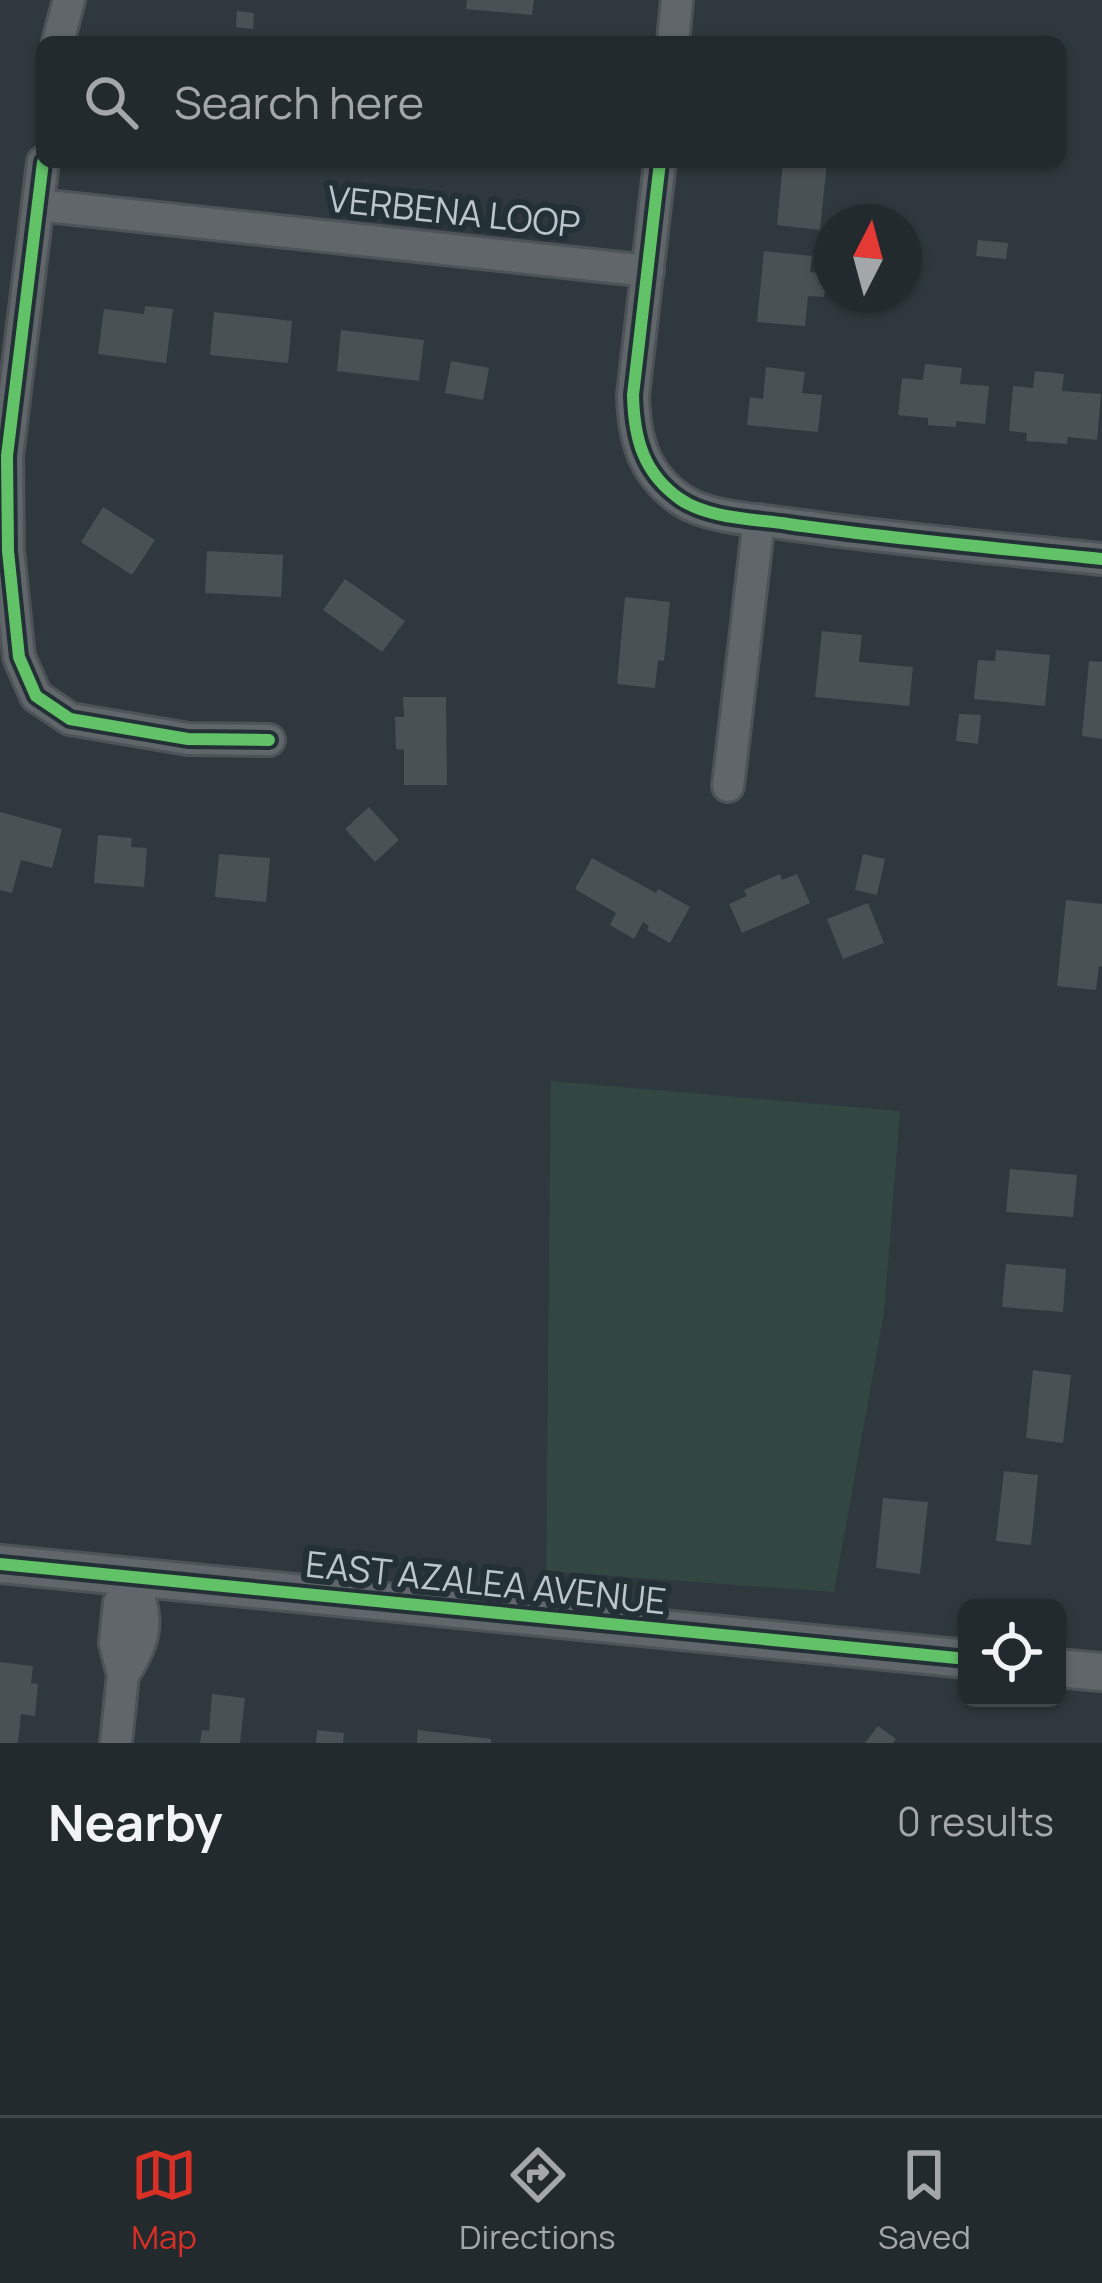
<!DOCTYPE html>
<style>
:root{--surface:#232a2d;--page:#2b3235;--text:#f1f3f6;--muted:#a3a7aa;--line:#404649;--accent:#d93025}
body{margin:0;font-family:Manrope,sans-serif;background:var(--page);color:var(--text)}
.controls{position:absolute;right:36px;bottom:36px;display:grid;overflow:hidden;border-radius:18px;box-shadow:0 3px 9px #0004}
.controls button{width:108px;height:108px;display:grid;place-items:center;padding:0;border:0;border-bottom:3px solid var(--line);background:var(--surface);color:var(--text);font:60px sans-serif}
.compass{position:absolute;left:814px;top:204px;width:108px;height:108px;border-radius:50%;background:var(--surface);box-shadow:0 3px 9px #0004;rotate:6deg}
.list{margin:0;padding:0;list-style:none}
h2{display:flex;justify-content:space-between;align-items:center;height:156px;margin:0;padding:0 48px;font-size:51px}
h2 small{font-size:39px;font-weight:400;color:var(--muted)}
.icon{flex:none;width:66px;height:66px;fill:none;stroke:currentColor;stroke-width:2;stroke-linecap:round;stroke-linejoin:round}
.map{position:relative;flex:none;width:1102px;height:1743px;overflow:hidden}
.search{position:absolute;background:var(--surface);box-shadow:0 3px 9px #0004;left:36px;right:36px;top:36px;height:132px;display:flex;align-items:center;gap:30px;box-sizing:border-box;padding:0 42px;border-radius:18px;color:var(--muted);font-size:45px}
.sheet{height:372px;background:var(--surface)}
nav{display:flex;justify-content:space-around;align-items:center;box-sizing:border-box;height:168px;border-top:3px solid var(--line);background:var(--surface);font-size:33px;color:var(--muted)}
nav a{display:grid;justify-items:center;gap:6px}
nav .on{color:var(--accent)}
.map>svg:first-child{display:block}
</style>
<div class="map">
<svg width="1102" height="1743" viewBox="0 0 1102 1743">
<rect width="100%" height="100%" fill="#2f383c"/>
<path fill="#324742" d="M551 1081 900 1111 884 1313 834 1592 546 1571Z"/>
<g fill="#4a5154">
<path d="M467 0H534L532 15 466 9Z"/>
<path d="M237 11 254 13 253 29 236 27Z"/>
<path d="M783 162H827L820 230 777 225Z"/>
<path d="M978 240 1008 243 1006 259 976 256Z"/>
<path d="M764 251 812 256 810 272 827 274 824 297 808 296 805 326 757 322Z"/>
<path d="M145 306 173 309 166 363 98 354 104 309 144 314Z"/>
<path d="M214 312 292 321 288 363 210 355Z"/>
<path d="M341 330 424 340 419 381 337 371Z"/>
<path d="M451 361 489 368 483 400 445 393Z"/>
<path d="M925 364 962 368 960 384 989 386 985 424 956 421V427L928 425V418L898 415 902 378 923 380Z"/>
<path d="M766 367 805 372 802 393 822 395 818 432 747 425 750 397 763 399Z"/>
<path d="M1035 371 1064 374 1062 391 1101 394 1097 440 1068 437 1067 444 1026 441 1027 433 1009 431 1013 386 1033 388Z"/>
<path d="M103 507 155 540 132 575 81 542Z"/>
<path d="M207 551 283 555 281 597 205 593Z"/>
<path d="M345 579 405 621 382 652 323 610Z"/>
<path d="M625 597 670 602 664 661 658 660 655 688 617 684Z"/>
<path d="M822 631 862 635 859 662 913 667 909 706 815 697Z"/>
<path d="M996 650 1050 655 1045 706 974 699 978 660 995 661Z"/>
<path d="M1089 661 1102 662V739L1082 736Z"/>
<path d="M403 697H446L447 785H404V750L396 749 395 717H404Z"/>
<path d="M959 714 981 715 978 744 956 741Z"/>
<path d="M369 807 399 840 375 862 345 829Z"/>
<path d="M0 812 62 829 52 868 21 860 12 893 0 890Z"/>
<path d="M98 835 132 838 131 847 147 848 144 887 94 883Z"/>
<path d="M219 854 270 858 266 902 215 897Z"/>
<path d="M863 854 885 859 877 895 855 890Z"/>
<path d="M592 858 656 893 658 889 690 907 670 943 647 930 649 926 643 922 634 939 610 925 616 913 575 889Z"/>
<path d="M780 874 782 880 797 874 810 903 742 933 729 904 747 896 744 890Z"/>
<path d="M1066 900 1102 904V967L1099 966 1096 990 1057 986Z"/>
<path d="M868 903 884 943 843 959 827 919Z"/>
<path d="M1010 1169 1077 1175 1073 1217 1006 1212Z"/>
<path d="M1006 1264 1066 1269 1063 1312 1002 1307Z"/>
<path d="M1033 1370 1071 1375 1063 1443 1026 1438Z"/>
<path d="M1004 1471 1038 1475 1031 1545 996 1541Z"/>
<path d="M883 1498 928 1502 920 1574 876 1568Z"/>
<path d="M0 1662 33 1666 31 1683 38 1684 35 1716 21 1714 18 1743H0Z"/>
<path d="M212 1694 245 1698 240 1743H200L202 1730 209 1731Z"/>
<path d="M878 1726 896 1739 893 1743H865Z"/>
<path d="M317 1730 344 1733 343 1743H316Z"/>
<path d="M418 1730 491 1739V1743H417Z"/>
</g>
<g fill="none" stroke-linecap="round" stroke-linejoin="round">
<defs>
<g id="minor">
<path d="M58 42 69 0"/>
<path d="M673 42 677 0"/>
<path d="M43 162 7 456 8 551 19 657 36 696 70 719 188 739 269 740"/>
<path d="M660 162 633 395C634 438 643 473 680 499 709 519 755 519 788 524 892 539 997 548 1102 559"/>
<path d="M38 205 648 271"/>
<path d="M728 786 759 520"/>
<path d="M123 1675C148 1637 149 1619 132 1578"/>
<path d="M116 1743 123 1675 115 1643 119 1603 132 1578"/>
</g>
<g id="tertiary">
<path d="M0 1564 967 1659"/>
<path d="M1057 1668 1102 1672"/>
</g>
</defs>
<use href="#minor" stroke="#4d5356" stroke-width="36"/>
<use href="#tertiary" stroke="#4d5356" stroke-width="42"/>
<use href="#minor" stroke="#60666a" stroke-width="30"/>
<use href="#tertiary" stroke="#60666a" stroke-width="36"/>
<defs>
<g id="cycleway">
<path d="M43 162 7 456 8 551 19 657 36 696 70 719 188 739 269 740"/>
<path d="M660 162 633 395C634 438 643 473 680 499 709 519 755 519 788 524 892 539 997 548 1102 559"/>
<path d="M0 1564 967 1659"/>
</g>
</defs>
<use href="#cycleway" stroke="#233036" stroke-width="20"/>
<use href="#cycleway" stroke="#61c268" stroke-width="12"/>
</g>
<g text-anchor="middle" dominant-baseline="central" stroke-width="12" stroke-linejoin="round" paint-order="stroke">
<g font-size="36" fill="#bbc5cb" stroke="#233036">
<text transform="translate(454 211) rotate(6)">VERBENA LOOP</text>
<text transform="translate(486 1582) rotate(6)">EAST AZALEA AVENUE</text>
</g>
</g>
</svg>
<div class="controls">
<button><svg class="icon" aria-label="locate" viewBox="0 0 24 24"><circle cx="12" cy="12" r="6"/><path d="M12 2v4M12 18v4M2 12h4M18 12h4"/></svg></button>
</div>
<svg class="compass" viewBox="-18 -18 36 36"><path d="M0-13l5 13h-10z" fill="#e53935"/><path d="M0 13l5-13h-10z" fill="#a3a7aa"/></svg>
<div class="search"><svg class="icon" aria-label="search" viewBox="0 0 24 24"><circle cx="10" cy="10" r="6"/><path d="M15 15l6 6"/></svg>Search here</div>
</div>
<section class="sheet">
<h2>Nearby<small>0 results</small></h2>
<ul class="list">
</ul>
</section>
<nav>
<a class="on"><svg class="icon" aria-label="map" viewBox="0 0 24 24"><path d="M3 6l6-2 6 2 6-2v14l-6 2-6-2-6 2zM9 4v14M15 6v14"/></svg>Map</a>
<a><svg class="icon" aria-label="directions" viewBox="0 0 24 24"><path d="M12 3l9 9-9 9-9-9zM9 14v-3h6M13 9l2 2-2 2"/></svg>Directions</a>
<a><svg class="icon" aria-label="saved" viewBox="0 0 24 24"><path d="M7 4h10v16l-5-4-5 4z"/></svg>Saved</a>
</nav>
